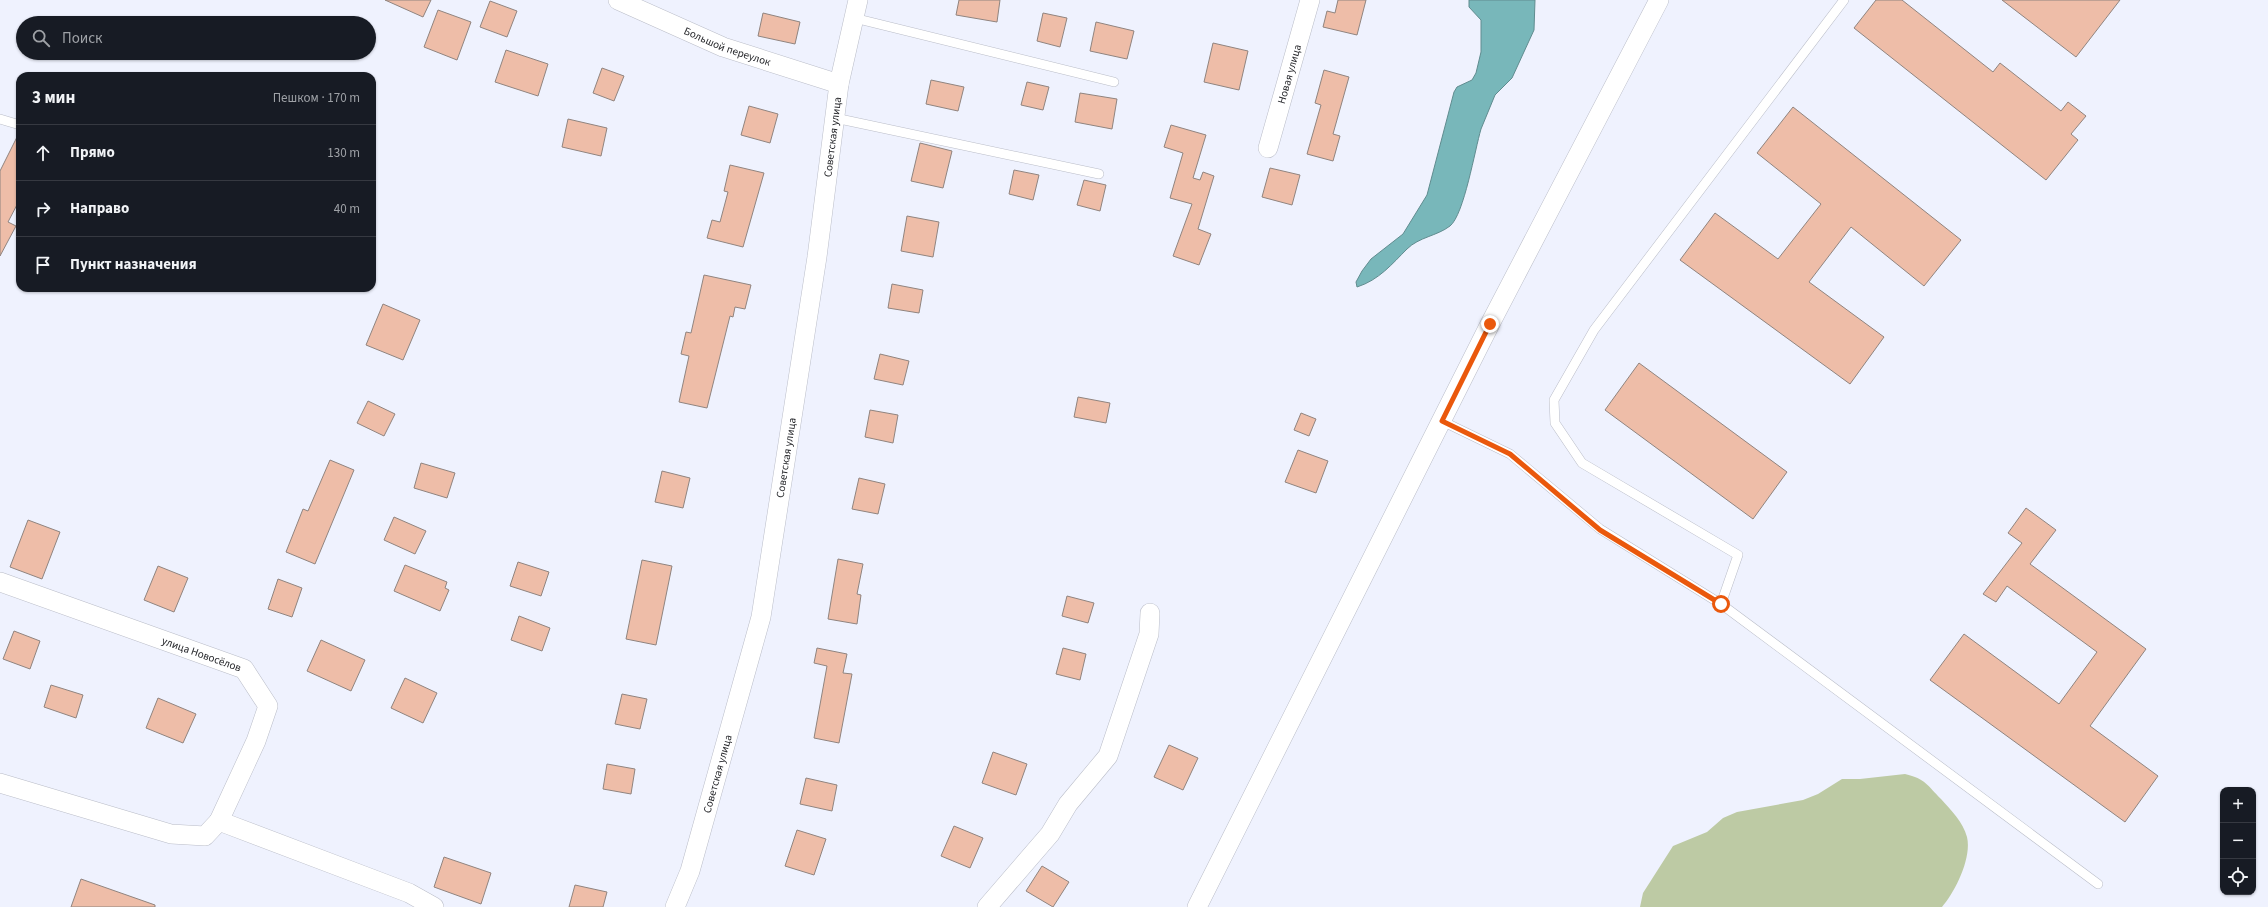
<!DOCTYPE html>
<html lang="ru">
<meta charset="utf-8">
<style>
:root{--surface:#171b24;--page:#242831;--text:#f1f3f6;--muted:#9ea1a6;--line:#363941}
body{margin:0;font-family:"Source Sans 3",sans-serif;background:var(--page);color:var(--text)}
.controls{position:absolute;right:12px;bottom:12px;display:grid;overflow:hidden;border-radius:8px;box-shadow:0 1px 3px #0004}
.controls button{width:36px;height:36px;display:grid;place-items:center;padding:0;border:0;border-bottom:1px solid var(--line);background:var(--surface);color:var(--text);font:20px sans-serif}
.stop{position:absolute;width:12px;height:12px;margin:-9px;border:3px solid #ea580c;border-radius:50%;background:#fff}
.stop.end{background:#ea580c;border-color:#fff;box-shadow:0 1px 4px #0008}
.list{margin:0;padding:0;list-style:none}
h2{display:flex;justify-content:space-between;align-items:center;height:52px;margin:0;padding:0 16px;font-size:17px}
h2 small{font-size:13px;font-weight:400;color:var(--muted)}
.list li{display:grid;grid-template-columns:26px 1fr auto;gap:12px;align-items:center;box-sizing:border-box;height:56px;padding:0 16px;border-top:1px solid var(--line)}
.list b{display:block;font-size:15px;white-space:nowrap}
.list em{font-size:13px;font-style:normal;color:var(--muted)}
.icon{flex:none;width:22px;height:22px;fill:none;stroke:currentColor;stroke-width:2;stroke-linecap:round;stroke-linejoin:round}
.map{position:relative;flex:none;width:2268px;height:907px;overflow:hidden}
.search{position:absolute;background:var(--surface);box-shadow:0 1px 3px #0004;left:16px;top:16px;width:360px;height:44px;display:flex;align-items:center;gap:10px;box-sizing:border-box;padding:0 14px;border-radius:22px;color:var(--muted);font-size:15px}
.panel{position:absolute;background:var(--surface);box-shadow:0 1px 3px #0004;left:16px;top:72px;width:360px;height:220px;border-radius:12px}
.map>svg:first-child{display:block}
</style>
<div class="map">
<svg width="2268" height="907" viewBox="0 0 2268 907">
<rect width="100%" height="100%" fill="#eff2fe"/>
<path fill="#bdcaa4" d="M1905 774C1926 779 1927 785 1941 799 1951 810 1963 822 1967 837 1972 858 1955 892 1942 907H1640L1643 893 1673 846 1707 832 1723 818 1737 812 1803 800 1818 794 1842 779H1860Z"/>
<path fill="#78b7ba" stroke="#608c8f" d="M1469 0H1535L1534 30 1512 78 1495 95 1481 129C1475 149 1464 215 1450 226 1437 236 1419 237 1407 249 1392 264 1379 280 1357 287L1356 282 1362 271 1371 259 1403 234 1427 195 1454 92 1457 87 1472 80 1476 73 1481 52V20L1469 7Z"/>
<g fill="#eebda8" stroke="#90847f">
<path d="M385 0H431L423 17Z"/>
<path d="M959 0H1000L997 22 956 15Z"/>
<path d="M1338 0H1366L1357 35 1323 27 1327 11 1335 13Z"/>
<path d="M1876 0H1902L1993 72 2000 63 2061 111 2068 102 2086 116 2071 134 2078 140 2046 180 1854 28Z"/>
<path d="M2002 0H2120L2076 57Z"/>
<path d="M490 1 517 11 507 37 480 27Z"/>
<path d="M438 10 471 22 457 60 424 47Z"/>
<path d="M763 13 800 22 795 44 758 36Z"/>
<path d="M1043 13 1067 18 1060 47 1037 41Z"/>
<path d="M1096 22 1134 31 1127 59 1090 51Z"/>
<path d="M1213 43 1248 51 1239 90 1204 82Z"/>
<path d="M506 50 548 64 538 96 495 82Z"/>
<path d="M602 68 624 76 614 101 593 93Z"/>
<path d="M1324 70 1349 77 1333 134 1340 136 1333 161 1307 154 1321 105 1315 103Z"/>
<path d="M931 80 964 87 958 111 926 104Z"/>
<path d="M1027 82 1049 87 1043 110 1021 105Z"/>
<path d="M1080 93 1117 99 1112 129 1075 122Z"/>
<path d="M749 106 778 114 770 143 741 135Z"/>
<path d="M1793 107 1961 240 1924 286 1851 227 1809 282 1884 337 1850 384 1680 260 1715 213 1778 259 1821 204 1757 153Z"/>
<path d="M568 119 607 128 601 156 562 147Z"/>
<path d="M1171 125 1206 135 1193 178 1200 180 1203 172 1214 176 1198 229 1211 234 1199 265 1173 256 1192 204 1170 198 1183 153 1164 147Z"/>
<path d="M20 131V199L8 222 16 226 0 256V171Z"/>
<path d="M920 143 952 151 943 188 911 181Z"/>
<path d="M730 165 764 173 743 247 707 238 712 220 720 222 728 192 724 191Z"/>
<path d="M1270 168 1300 175 1292 205 1262 197Z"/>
<path d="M1014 170 1039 175 1033 200 1009 194Z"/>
<path d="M1084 180 1106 185 1100 211 1077 205Z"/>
<path d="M907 216 939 222 933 257 901 251Z"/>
<path d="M704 275 751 285 745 309 735 307 733 317 730 316 707 408 679 402 689 356 681 354 686 332 691 333Z"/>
<path d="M892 284 923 290 919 313 888 308Z"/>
<path d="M383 304 420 320 403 360 366 345Z"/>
<path d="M880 354 909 361 903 385 874 379Z"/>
<path d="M1639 363 1787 472 1753 519 1605 410Z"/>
<path d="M1078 397 1110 403 1106 423 1074 417Z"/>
<path d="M368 401 395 414 384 436 357 423Z"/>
<path d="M870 410 898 415 893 443 865 437Z"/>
<path d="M1301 413 1316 419 1309 436 1294 430Z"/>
<path d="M1298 450 1328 461 1316 493 1285 482Z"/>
<path d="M330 460 354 470 315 564 286 552 303 509 308 511Z"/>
<path d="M421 463 455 473 447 498 414 488Z"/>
<path d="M662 471 690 478 683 508 655 502Z"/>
<path d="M859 478 885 484 878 514 852 509Z"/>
<path d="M2026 508 2056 530 2030 564 2146 649 2090 726 2158 776 2125 822 1930 680 1964 634 2059 704 2097 652 2007 586 1996 602 1983 594 2022 543 2008 533Z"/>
<path d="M394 517 426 531 415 554 384 540Z"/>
<path d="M28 520 60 532 42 579 10 567Z"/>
<path d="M838 559 863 564 857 594 861 595 857 624 828 619Z"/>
<path d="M642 560 672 566 656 645 626 639Z"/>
<path d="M518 562 549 572 541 596 510 586Z"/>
<path d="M405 565 447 582 445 588 449 590 440 611 394 591Z"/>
<path d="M158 566 188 578 174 612 144 600Z"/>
<path d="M278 579 302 588 292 617 268 609Z"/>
<path d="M1067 596 1094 603 1088 623 1062 616Z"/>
<path d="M519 616 550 628 542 651 511 640Z"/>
<path d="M14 631 40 641 30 669 3 659Z"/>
<path d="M321 640 365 660 351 691 307 671Z"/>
<path d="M817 648 847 654 843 673 852 674 839 743 814 738 827 666 814 663Z"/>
<path d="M1063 648 1086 654 1080 680 1056 674Z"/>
<path d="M405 678 437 693 423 723 391 708Z"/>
<path d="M51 685 83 695 76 718 44 707Z"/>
<path d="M622 694 647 699 640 729 615 724Z"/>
<path d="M158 698 196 714 183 743 146 728Z"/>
<path d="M1169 745 1198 758 1183 790 1154 777Z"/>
<path d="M993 752 1027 764 1016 795 982 783Z"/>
<path d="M607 764 635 769 631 794 603 789Z"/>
<path d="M806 778 837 785 832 811 800 804Z"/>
<path d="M954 826 983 838 970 868 941 856Z"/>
<path d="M797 830 826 839 814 875 785 866Z"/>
<path d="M444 857 491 873 481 904 434 887Z"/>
<path d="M1042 866 1069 882 1053 907 1026 891Z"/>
<path d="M81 879 155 905V907H71Z"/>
<path d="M575 885 607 892 603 907H569Z"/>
</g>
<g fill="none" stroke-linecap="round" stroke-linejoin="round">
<defs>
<g id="lane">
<path d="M854 18 1114 82"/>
<path d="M835 118 1099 174"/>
<path d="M0 119 20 125"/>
<path d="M1442 421 1510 454 1600 529 1721 604 1738 555 1582 463 1555 423 1554 400 1594 330 1844 0"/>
<path d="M1721 604 2098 884"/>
</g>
<g id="street">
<path id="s1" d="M618 0 723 47 839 84"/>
<path id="s2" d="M1268 148 1310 0"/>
<path id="s3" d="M0 582 244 669 268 706 256 741 219 821"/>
<path d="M0 783 171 834 205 836 219 821 409 893 434 907"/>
<path id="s4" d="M675 907 690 871 761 617 817 257 839 84 858 0"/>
<path d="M987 907 1050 834 1068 804 1108 756 1149 634 1150 613"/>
<path d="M1197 907 1490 324 1659 0"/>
</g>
</defs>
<use href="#lane" stroke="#babdc8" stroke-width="10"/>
<use href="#street" stroke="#babdc8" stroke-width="20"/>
<use href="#lane" stroke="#fff" stroke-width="9"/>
<use href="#street" stroke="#fff" stroke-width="19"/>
</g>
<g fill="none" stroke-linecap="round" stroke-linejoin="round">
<path stroke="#ea580c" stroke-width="5" d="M1490 324 1442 421 1510 454 1600 530 1721 604"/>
</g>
<g text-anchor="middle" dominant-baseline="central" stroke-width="3" stroke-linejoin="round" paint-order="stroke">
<g font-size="11" fill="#27282c" stroke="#fff">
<text stroke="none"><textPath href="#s1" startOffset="119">Большой переулок</textPath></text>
<text stroke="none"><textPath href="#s2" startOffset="77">Новая улица</textPath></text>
<text stroke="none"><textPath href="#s4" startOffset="788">Советская улица</textPath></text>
<text stroke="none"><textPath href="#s4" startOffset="464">Советская улица</textPath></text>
<text stroke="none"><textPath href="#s3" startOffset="214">улица Новосёлов</textPath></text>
<text stroke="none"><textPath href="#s4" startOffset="140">Советская улица</textPath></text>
</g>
</g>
</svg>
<div class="controls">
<button>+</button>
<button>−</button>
<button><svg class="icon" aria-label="locate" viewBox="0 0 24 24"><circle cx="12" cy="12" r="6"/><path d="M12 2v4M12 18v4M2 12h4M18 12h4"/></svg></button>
</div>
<div class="stop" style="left:1721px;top:604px"></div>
<div class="stop end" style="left:1490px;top:324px"></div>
<div class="search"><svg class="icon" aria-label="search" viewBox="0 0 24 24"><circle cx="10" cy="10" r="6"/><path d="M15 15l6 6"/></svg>Поиск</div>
<section class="panel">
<h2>3 мин<small>Пешком · 170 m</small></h2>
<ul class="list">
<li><svg class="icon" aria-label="ahead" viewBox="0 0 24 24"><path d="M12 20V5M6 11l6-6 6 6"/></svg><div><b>Прямо</b></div><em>130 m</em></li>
<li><svg class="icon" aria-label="right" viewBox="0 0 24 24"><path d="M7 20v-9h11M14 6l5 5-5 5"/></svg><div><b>Направо</b></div><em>40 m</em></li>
<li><svg class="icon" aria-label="arrive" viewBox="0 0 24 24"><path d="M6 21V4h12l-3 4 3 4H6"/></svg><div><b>Пункт назначения</b></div></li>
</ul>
</section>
</div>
